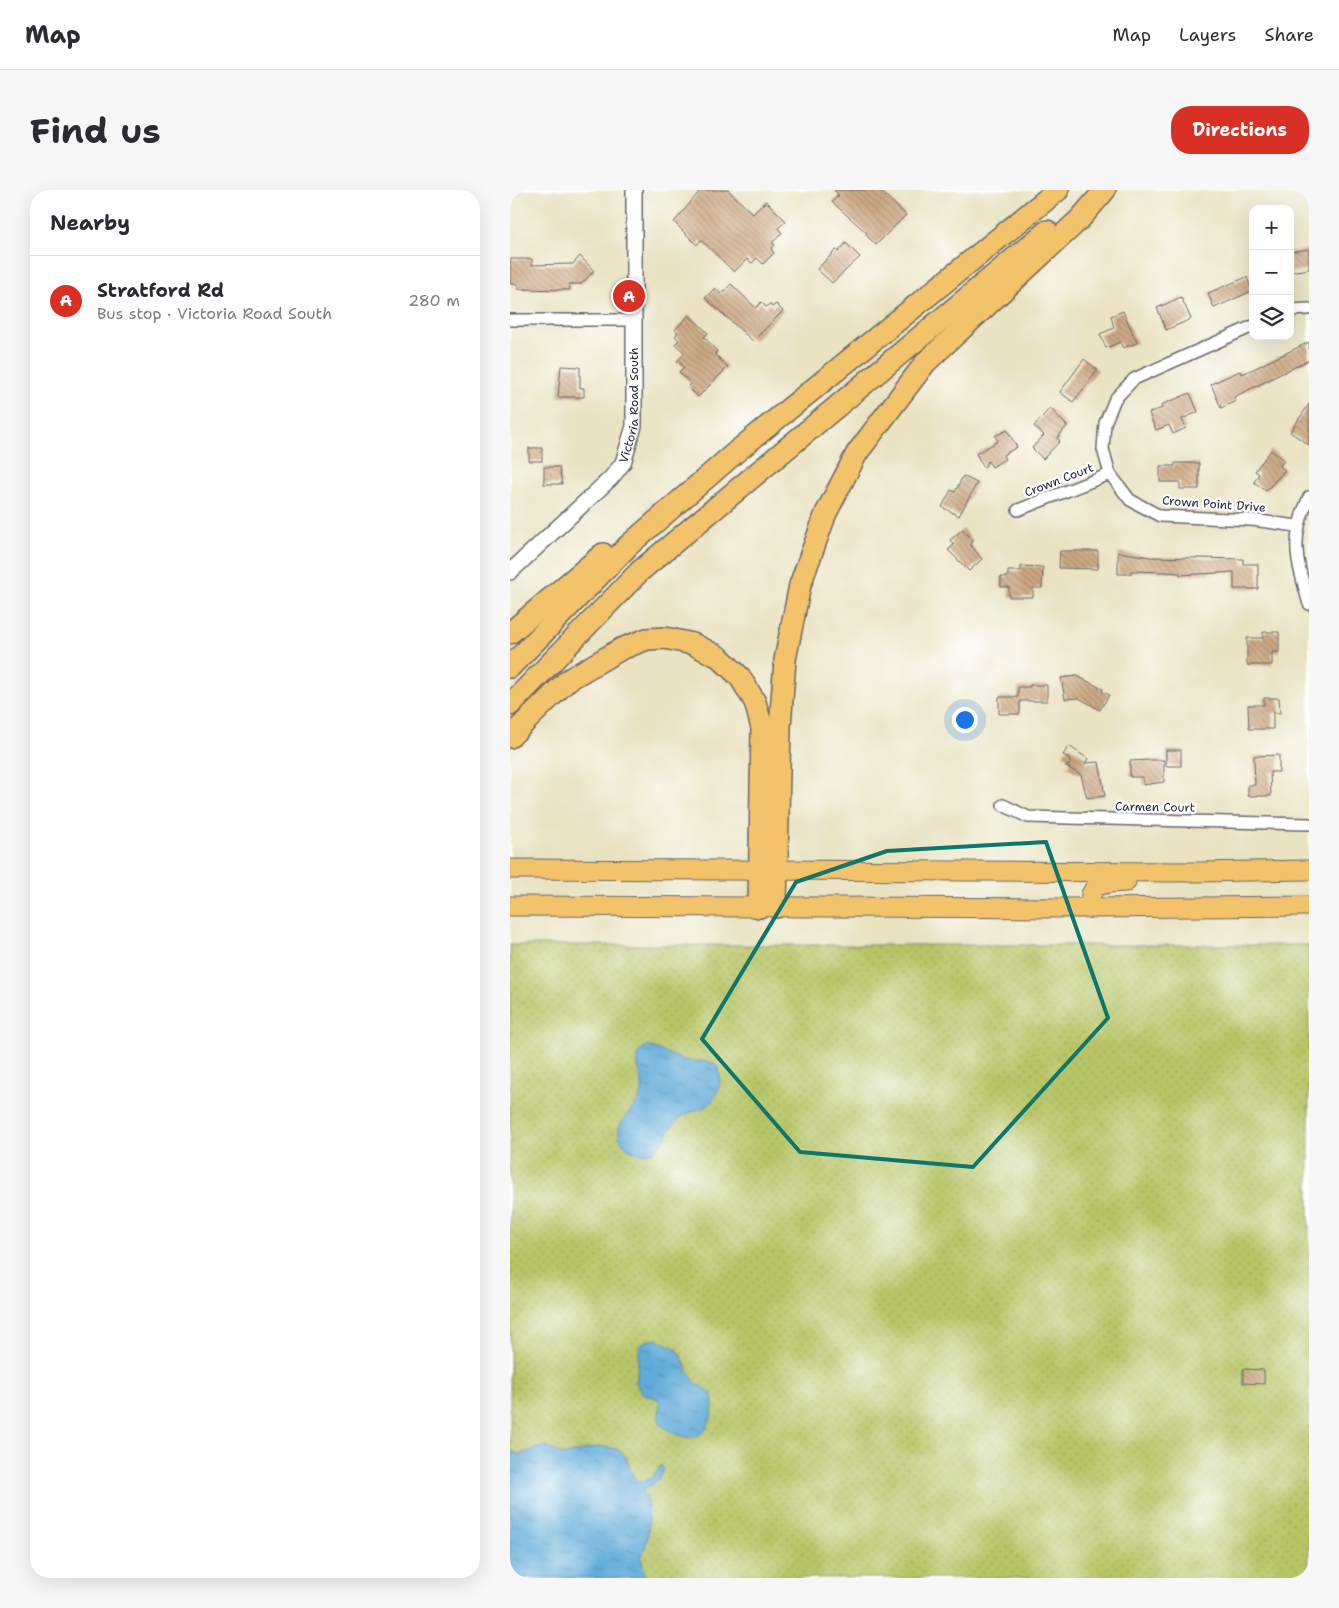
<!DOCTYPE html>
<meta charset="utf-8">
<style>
:root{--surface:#fff;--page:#f7f7f7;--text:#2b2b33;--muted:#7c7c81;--line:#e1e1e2;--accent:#d93025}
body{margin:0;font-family:"Shantell Sans",sans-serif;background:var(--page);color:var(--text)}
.controls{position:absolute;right:15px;top:15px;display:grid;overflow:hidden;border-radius:10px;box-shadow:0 5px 20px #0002}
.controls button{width:45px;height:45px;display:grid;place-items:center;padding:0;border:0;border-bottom:1px solid var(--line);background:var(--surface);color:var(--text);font:25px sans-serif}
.you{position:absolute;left:454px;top:529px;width:18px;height:18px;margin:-12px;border:4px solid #fff;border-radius:50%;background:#1a73e8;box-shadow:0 0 0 8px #1a73e833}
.badge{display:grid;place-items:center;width:32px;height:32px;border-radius:50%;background:var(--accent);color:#fff;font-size:16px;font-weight:700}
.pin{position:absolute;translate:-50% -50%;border:2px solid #fff;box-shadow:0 1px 5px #0006}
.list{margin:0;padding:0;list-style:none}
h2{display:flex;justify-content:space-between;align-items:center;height:65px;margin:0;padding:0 20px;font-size:21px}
h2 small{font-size:16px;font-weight:400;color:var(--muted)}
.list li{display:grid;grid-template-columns:32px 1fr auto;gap:15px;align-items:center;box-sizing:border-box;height:90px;padding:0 20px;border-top:1px solid var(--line)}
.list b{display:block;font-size:19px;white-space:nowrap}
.list p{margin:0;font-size:16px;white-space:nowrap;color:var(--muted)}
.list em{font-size:16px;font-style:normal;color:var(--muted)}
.icon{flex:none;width:28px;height:28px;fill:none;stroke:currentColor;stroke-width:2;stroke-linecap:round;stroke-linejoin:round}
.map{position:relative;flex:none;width:799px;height:1388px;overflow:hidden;border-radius:20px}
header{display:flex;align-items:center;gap:30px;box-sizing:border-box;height:70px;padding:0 25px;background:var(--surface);border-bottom:1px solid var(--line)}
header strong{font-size:24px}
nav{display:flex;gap:28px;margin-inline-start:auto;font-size:18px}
.intro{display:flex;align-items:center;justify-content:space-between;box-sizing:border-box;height:120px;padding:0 30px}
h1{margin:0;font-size:35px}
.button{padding:12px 22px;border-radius:20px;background:var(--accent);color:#fff;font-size:18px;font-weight:700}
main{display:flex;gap:30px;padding:0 30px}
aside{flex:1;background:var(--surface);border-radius:20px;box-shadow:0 5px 20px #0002}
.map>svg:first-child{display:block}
</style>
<header>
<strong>Map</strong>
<nav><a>Map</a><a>Layers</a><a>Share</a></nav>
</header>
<div class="intro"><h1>Find us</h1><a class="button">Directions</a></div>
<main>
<aside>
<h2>Nearby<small></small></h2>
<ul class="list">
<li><span class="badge">A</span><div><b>Stratford Rd</b><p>Bus stop · Victoria Road South</p></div><em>280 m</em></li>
</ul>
</aside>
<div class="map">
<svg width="799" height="1388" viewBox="0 0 799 1388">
<defs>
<pattern id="grass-dots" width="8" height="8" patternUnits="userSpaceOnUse" patternTransform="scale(1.25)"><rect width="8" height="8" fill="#b8c566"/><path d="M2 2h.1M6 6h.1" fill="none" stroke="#9ea959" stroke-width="1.8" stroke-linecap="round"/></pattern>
<pattern id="water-ripples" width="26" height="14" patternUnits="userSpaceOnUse" patternTransform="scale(1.25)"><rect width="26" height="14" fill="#60abd8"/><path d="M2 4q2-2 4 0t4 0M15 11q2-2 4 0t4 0" fill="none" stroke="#4f8bb0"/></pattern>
<pattern id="building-back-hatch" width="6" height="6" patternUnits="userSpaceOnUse" patternTransform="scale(1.25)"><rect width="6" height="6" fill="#cda982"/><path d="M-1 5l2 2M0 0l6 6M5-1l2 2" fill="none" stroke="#a6896c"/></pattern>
</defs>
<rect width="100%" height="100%" fill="#fff"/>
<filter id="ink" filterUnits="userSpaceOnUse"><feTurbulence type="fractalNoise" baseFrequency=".02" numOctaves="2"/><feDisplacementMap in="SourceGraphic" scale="10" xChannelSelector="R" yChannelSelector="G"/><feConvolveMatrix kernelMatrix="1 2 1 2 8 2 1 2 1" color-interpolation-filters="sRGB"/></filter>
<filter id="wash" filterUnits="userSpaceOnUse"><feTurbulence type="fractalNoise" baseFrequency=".0096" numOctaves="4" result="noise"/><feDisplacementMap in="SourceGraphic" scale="20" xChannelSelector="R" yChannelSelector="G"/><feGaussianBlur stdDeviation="1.12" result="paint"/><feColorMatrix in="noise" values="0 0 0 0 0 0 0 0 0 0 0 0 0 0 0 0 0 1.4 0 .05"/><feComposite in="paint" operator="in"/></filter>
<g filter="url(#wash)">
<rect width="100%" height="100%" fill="#e9e3c2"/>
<rect fill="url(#grass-dots)" stroke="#6d7450" x="0" y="755" width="799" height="633"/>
<g fill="url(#water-ripples)" stroke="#41668a">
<path d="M136 856C148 858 159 865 171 869 188 875 212 862 210 892 209 901 205 909 198 915 191 920 181 921 173 926 160 934 156 952 144 960 129 970 107 956 109 939 111 928 122 920 128 911 142 893 115 869 136 856Z"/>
<path d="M147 1149 167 1159C182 1183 175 1187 202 1204 207 1228 194 1258 166 1244 160 1241 154 1239 150 1233 146 1225 152 1218 149 1210L132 1203 126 1193 130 1155 138 1150Z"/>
<path d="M35 1256 53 1265C71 1263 87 1252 106 1259 120 1264 117 1277 124 1287 133 1299 147 1283 151 1275L154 1279C150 1290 143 1295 133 1300L138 1315 139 1334 137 1351 131 1368 136 1388H0V1261L10 1264Z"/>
</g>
<g id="blocks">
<g fill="url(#building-back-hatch)">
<path d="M191 0H218L243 24 256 11 276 31 268 38 272 43 262 53 265 55 261 59 264 63 253 74 247 68 242 73 237 69 224 82 191 50 187 55 164 32Z"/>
<path d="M324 0H370L396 25 366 55 356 45 357 43 322 12 329 5Z"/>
<path d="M336 53 350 67 322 93 307 79 326 60 328 62Z"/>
<path d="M799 59V79L780 82V62Z"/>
<path d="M70 66 84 81 71 94H59L60 100 8 99V94H0V69H22V75L63 74Z"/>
<path d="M737 87 742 101 704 118 698 103Z"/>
<path d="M221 94 246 118 251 112 256 117 260 114 262 117 266 114 273 121 243 151 195 108 205 98 211 104Z"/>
<path d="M671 107 681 129 656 140 647 118Z"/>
<path d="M613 121 627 153 613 158 610 152 596 158 590 144 604 138 601 126Z"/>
<path d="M179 125 198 143 194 147 207 161 205 164 218 177 188 207 178 197 181 194 169 182 174 177 167 171 175 163 165 154 169 150 165 146 168 143 165 140Z"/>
<path d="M799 152V170L724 207 726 211 711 218 701 194 730 181 732 184 739 181Z"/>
<path d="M574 169 588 180 563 212 550 202Z"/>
<path d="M51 176 70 177V198H74V207H48Z"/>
<path d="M680 203 688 222 672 229 676 238 663 244 659 235 646 240 639 223 652 218 651 215Z"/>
<path d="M799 214V255L780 242Z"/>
<path d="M540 218 557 236 547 248 550 251 533 269 522 258 534 245 524 236Z"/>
<path d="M497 240 507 257 493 265 495 269 482 277 478 271 474 278 466 264 488 251 485 246Z"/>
<rect x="19" y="258" width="13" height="13"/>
<path d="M761 260 774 270 770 276 775 280 756 301 744 292 749 284 745 281Z"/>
<path d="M665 273H689V299H670V292H650V276H665Z"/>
<path d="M34 277H49L52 294H34Z"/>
<path d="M453 286 467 293 449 326 432 317 441 300 445 302Z"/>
<path d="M453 339 463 351 460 354 472 369 459 381 438 360 444 355 440 350Z"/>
<path d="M550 361H588V379L549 378Z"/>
<path d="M608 362 640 367 733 369V374H748V399H724V382L670 385V383L655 382 621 381V384H608Z"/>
<path d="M511 376 533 377 532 398H523V407H499V397H491V387H498V381H511Z"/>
<path d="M753 442H769V462H762V475H737V448H753Z"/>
<path d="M567 486 593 499 592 501 599 505 590 520 569 508 555 509 551 488Z"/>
<path d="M520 495H537V511H510V524H489V507H508V497H520Z"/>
<path d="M754 508H769L770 523H763V539H739L738 515H754Z"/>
<path d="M559 556 578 569 575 573 589 572 595 606 577 608 571 585 555 576 560 575 559 568 553 565Z"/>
<rect x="656" y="560" width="15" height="16"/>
<path d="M769 565V582H760L761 606H738V595H745L744 566Z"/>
<path d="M640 570H654V592L633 595V587H620V571Z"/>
<path d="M733 1179 754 1180V1194L733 1193Z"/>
</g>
</g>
</g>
<g filter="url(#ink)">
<use href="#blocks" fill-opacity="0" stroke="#68666a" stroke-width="1"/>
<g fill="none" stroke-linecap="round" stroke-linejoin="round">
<defs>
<g id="minor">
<path d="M780 120 799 119"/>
<path d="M0 130H124"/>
<path d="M743 136 624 189 605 209 595 233 593 259 600 284 620 310 650 326 742 330 787 336"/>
<path d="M799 307C779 351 787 370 799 414"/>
<path d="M508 320 600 284"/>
<path d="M493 615 518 627 799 634"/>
</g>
<g id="tertiary">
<path id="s1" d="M0 382 101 288 113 273 124 236V0"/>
</g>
<g id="trunk">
<path d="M0 679 687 682 799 680"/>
<path d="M0 716 580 718 799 716"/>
<path d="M580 718 581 704 586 696 599 693 616 692"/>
</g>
<g id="motorway">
<path d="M0 443 93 364"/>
<path d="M0 477 119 355 226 262 548 0"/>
<path d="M0 515 130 381 537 41"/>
<path d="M0 547 58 490 111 459 137 449 155 448 183 454 209 467 230 487 245 512 252 538 249 717"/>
<path d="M266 717 270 537 275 470 290 395 316 323 347 263 416 172 570 29 595 0"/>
</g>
</defs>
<use href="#minor" stroke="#68666a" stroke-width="14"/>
<use href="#tertiary" stroke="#68666a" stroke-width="18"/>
<use href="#trunk" stroke="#68666a" stroke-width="21"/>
<use href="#motorway" stroke="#68666a" stroke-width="24"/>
<use href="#minor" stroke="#fff" stroke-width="11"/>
<use href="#tertiary" stroke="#fff" stroke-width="15"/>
<use href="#trunk" stroke="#f2c36a" stroke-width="19"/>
<use href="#motorway" stroke="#f2c36a" stroke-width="21"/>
</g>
</g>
<path fill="none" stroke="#0f766e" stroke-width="4" stroke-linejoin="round" d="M536 652 598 828 463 977 290 962 192 849 286 692 377 661Z"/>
<g text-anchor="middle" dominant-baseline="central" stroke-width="4.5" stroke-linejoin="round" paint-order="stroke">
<g font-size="12" fill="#22223b" stroke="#fff">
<text stroke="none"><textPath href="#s1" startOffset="216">Victoria Road South</textPath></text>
<text transform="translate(549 290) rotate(-21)">Crown Court</text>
<text transform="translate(704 314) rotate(4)">Crown Point Drive</text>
<text transform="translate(645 617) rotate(1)">Carmen Court</text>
</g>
</g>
</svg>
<div class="controls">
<button>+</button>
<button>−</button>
<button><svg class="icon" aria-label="layers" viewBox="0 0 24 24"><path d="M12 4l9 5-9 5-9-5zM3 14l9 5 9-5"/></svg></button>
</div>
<div class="you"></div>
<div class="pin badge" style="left:119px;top:106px">A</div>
</div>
</main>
